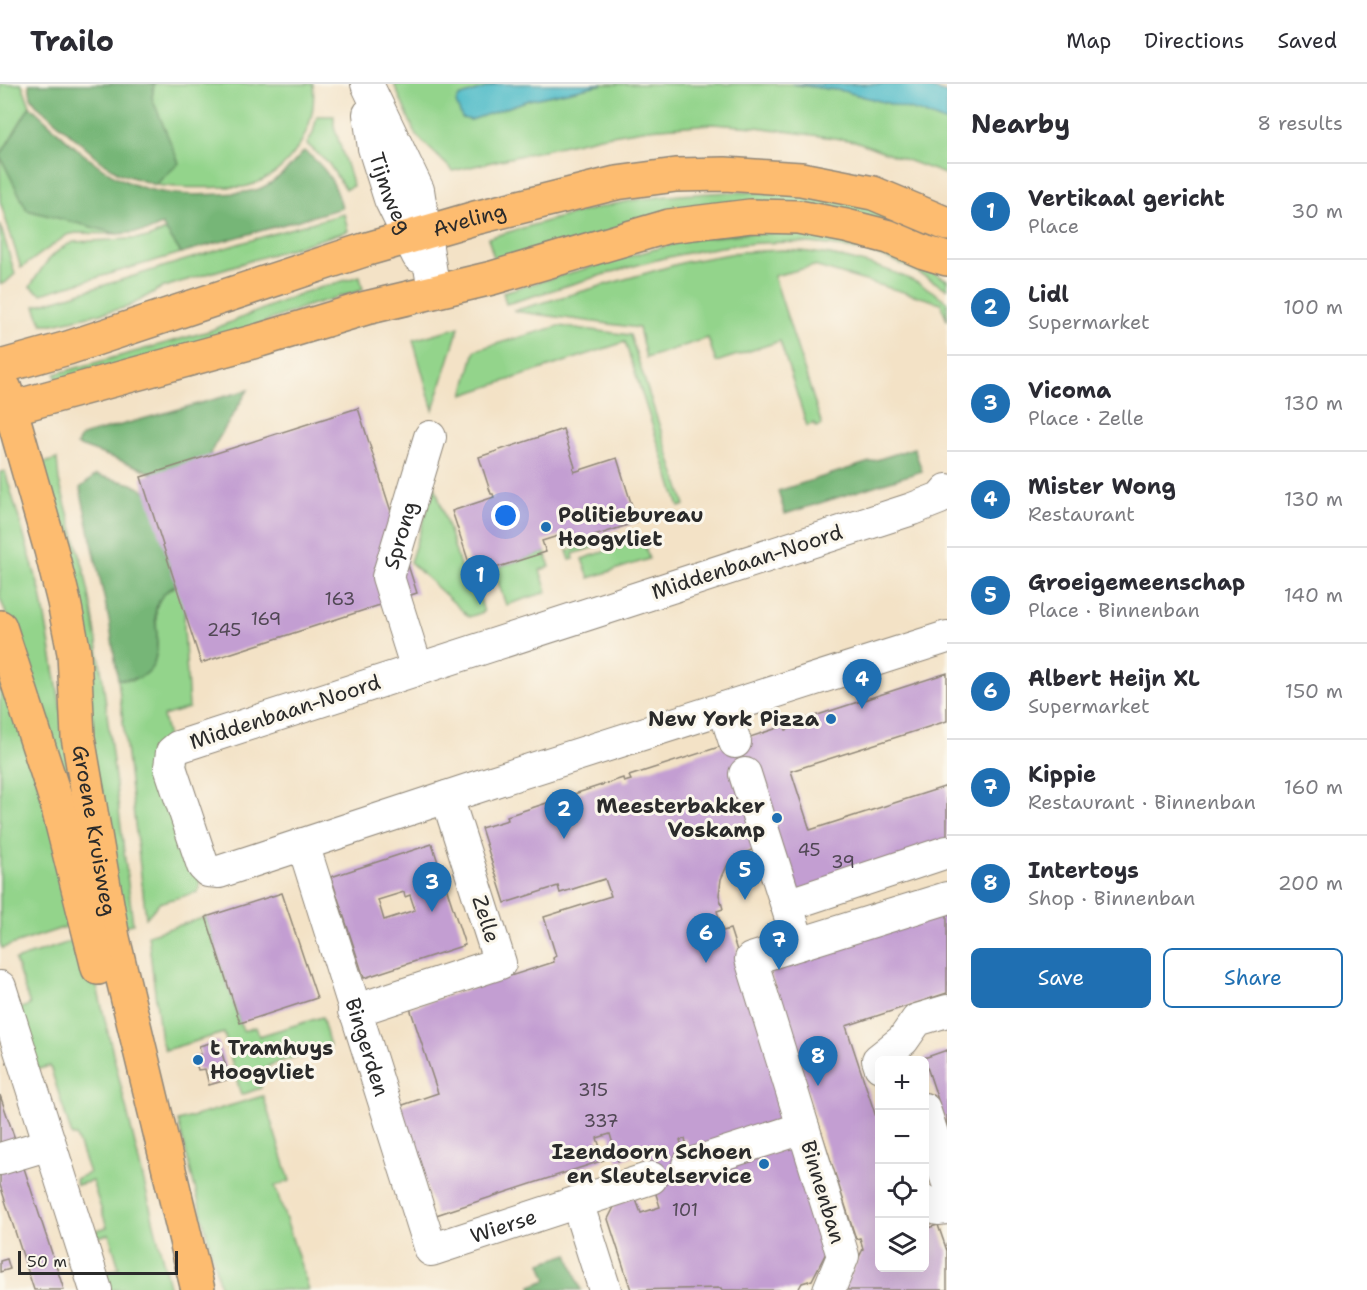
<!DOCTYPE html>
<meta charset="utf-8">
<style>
:root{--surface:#fff;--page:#f2f2f3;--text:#2b2b33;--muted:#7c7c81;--line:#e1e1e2;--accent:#1f6fb2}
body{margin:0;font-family:"Shantell Sans",sans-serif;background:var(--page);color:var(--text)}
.controls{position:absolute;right:18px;bottom:18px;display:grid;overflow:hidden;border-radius:9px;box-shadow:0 6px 24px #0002}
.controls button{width:54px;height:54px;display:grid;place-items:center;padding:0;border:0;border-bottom:2px solid var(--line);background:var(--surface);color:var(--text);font:30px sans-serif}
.scale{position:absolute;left:18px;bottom:15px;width:160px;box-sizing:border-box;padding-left:6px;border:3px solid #2b2b2b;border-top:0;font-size:16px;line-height:21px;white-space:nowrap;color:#2b2b2b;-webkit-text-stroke:4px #fbf7ec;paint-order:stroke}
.you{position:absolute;left:506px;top:432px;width:21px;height:21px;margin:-15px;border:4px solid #fff;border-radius:50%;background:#1a73e8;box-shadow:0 0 0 9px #1a73e833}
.badge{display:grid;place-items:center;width:39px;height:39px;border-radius:50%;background:var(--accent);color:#fff;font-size:20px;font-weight:700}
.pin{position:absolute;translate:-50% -50px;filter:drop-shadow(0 2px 3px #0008)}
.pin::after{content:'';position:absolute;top:32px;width:21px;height:18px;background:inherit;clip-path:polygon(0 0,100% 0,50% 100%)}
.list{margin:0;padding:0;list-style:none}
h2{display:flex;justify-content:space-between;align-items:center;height:78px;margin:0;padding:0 24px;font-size:26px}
h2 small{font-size:20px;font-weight:400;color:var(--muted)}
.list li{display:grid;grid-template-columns:39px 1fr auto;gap:18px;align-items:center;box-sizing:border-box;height:96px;padding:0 24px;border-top:2px solid var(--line)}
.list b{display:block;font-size:22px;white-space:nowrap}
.list p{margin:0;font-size:20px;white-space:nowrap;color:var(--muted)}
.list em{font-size:20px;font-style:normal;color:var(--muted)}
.actions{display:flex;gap:12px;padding:18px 24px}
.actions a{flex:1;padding:14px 0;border:2px solid var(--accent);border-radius:9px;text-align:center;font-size:21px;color:var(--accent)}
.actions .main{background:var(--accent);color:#fff}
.icon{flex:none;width:33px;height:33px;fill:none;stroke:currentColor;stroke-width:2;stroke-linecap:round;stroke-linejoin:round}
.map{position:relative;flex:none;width:947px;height:1206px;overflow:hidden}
header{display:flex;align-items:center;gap:36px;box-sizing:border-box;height:84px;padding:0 30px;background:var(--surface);border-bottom:2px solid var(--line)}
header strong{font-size:28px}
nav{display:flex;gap:33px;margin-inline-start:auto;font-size:21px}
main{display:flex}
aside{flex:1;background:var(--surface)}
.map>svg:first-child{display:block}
</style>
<header>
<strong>Trailo</strong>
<nav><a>Map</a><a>Directions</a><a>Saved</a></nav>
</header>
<main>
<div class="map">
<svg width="947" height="1206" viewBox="0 0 947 1206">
<rect width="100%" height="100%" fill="#fbf7ec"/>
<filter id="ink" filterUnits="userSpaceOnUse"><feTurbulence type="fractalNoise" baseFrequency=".0167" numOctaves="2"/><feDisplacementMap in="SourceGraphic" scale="12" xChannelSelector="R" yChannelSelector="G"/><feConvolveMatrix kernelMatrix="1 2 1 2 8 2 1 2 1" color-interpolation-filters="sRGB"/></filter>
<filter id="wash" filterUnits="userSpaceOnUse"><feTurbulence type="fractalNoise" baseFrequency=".008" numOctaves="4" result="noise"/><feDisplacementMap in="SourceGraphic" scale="24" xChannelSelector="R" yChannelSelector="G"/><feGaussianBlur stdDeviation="1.35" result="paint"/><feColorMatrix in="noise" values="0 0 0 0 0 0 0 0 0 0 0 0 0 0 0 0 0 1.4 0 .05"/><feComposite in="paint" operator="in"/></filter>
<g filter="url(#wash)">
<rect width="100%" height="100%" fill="#f3e2c6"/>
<g fill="#93d48b" stroke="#5f805b" stroke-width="1.5">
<path d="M0 0H22L30 22 0 72 27 125 118 150 76 149 67 151 21 184 0 117Z"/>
<path d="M154 0H313C318 44 291 89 248 102 241 104 232 103 225 103 201 104 178 104 155 101L178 79 152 14Z"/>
<path d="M394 0H497L459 13 471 36 529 16 603 0H791L843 7 920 28 947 39V91L855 57 756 43 712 40 648 45 600 53 453 87 416 51Z"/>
<path d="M317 32H334V42L353 102 345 105 329 80 307 60 313 49Z"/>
<path d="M736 108H776L855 119 947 149V166L856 135 495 177 488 154C537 140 585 125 635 116 669 111 703 109 736 108Z"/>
<path d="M344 130 348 147 161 204 128 223 53 240H42L35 222C138 192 240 157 344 130Z"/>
<path d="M0 140 15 190 5 199 0 200Z"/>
<path d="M166 146 181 169 41 210 30 203C41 185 53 165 74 158L148 154Z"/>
<path d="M750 149C823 147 884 160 947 196V205C927 194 907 181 886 174 759 131 627 185 506 220L503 208 687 156Z"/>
<path d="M784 166C834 168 908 185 947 218V237L941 219 814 182 774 192 822 341 816 343 814 339 807 342 780 257 716 278 708 254 646 274 639 244 513 227 685 178 741 168Z"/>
<path d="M360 192 363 206 307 222 212 258 58 300 55 290 209 247 302 209Z"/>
<path d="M559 242 630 251 685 421 679 423 625 258 463 311 475 266Z"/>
<path d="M459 243 433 326 413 256Z"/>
<path d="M57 375 59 397 84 485 92 525 103 597 133 840 120 843 40 380Z"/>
<path d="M5 387 41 510 64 642 102 830 18 561 0 514V388Z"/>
<path d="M435 402 463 491 472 489 473 491 545 468 550 483 540 486 547 508 506 521 497 495 476 502 484 528 469 533 410 478Z"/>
<path d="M618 450 619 455 573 470 574 475 570 476 567 467Z"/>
<path d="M643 455 649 475 589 494 582 475Z"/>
<path d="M179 499 185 518 184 544 189 624 163 632 200 798 198 808 159 819 146 834 118 595 133 596 153 582 157 567 156 524 161 511Z"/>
<path d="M0 574 81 838 2 864 0 859Z"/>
<path d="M206 833 243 947 256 943 259 952 322 933 330 962 270 981 260 990 261 1004 241 1011 224 949 165 966 161 957 148 851Z"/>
<path d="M85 853 170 1206H110L105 1189 119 1184 109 1150 94 1154 91 1148 107 1143 92 1097 77 1101 75 1095 89 1089 76 1052H72L50 982 35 986 15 926 30 921 15 876Z"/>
<path d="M263 1012 290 1097 275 1102 309 1206H221L178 1037Z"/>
</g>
<g fill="#76b677" stroke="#507051" stroke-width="1.5">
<path d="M29 0H154L152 14 179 79 155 101 119 89 102 78 36 20 31 13Z"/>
<path d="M30 22C58 47 86 77 119 94 151 111 187 112 222 110 234 109 247 109 259 105 278 97 291 82 304 67 326 83 336 99 342 124L181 169 162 141 148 147 118 150 27 126 0 72Z"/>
<path d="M248 306 214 362 201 391 169 398 141 384 77 361 80 354 85 351Z"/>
<path d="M914 364 922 387 785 430 778 407Z"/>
<path d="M96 391 132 400 155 412 179 499C169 504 161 510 157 521 153 531 157 543 157 553 158 584 149 598 118 595L109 536 80 404Z"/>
<path d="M568 1170 581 1206H532L531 1202 547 1196 541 1179Z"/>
</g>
<g fill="#4ebbc8" stroke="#3c737a" stroke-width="1.5">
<path d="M497 0H603L529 16 471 36 462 34 456 19 459 13Z"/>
<path d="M791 0H919L947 9V39L920 28 843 7Z"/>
</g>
<g id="blocks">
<g fill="#c39ed2" fill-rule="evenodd">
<path d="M358 324 417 509 201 579 141 393Z"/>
<path d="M563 345 575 383 573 384 574 388 617 374 637 438 564 462 561 451 542 457 546 468 473 491 452 427 494 413 493 410H491L479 373Z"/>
<path d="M947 589V637L791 687 810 746 947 702V762L795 810 756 764 734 774 728 780 721 795 719 811 723 825 717 827 723 847 730 845 790 1032 690 1072 685 1055 680 1056 692 1095 791 1062 802 1067 831 1159 812 1196 802 1199 798 1206H722L721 1204 631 1206 608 1135 616 1119 635 1113 641 1129 660 1123 643 1068 618 1077 610 1050 597 1054 604 1076 436 1131 400 1022 438 1009 410 924 554 878 553 874 556 872 544 833 611 812 605 795 560 809 558 802 505 819 481 744 508 736 507 732 623 694 624 698 631 696 629 692 784 642 786 646 792 644 790 640Z"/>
<path d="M432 760 465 861 364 894 331 793ZM404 808 405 813 410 811 415 826 384 836 378 816Z"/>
<path d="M282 809 317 914 240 939 206 833Z"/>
<path d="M947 829V909L846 942 880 1045V1184H924V1145L938 1141 947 1167V1206H843L863 1165 860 1154 856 1155 768 882Z"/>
<path d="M218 957 230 995 209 1001 205 985 198 986 194 972 201 970 199 962Z"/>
<path d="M947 966V1043L924 974Z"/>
<path d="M0 1011 16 1058 0 1063Z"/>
<path d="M22 1078 64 1206H34L0 1101V1085Z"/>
<path d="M7 1175 10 1185 0 1188V1177Z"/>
</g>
</g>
</g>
<g filter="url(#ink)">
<use href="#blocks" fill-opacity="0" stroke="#8f8678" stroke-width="1.5"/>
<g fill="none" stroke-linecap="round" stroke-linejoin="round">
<defs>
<g id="minor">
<path d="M367 0 418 106 434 208"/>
<path id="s1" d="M369 30 374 64 390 115 418 172"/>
<path d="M947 406 940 414 912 425 178 663 172 668 170 683 203 782 208 787 219 788 495 697 947 553"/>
<path id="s2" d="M417 585 388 493 430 353"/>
<path d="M724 624 735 658"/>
<path d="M745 690 799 860"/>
<path id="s3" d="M303 760 431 1166 651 1094"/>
<path d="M787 821 947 768"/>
<path d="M0 903 96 1206"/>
<path d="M354 927 500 879 447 713"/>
<path d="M880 982 878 976 903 956 917 936 947 927"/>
<path d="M924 1025 947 1096"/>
<path d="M0 1075 50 1060"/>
<path d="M688 1081 803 1044"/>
<path d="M924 1117 938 1125 947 1124"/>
<path d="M577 1118 605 1206"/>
<path d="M829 1206 843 1172 751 875 947 814"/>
</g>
<g id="major">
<path id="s4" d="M0 283 68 264 364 166 475 134 616 99 676 91 725 90 801 95 873 109 947 140"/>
<path id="s5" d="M5 305 51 466 64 518 74 569 78 653 113 854 198 1206"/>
<path d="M0 327 260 256 366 224 492 194 669 142 750 132 798 133 846 142 889 153 924 168 947 175"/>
<path d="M0 543 56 716 98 884"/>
</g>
</defs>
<use href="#minor" stroke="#8f8678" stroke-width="34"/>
<use href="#major" stroke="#8f8678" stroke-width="36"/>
<use href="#minor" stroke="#fff" stroke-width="32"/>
<use href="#major" stroke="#fdbc70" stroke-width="33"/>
</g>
</g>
<g fill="#1f6fb2" stroke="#fbf7ec" stroke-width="2">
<circle cx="546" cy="443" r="6"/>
<circle cx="831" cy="635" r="6"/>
<circle cx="777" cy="734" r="6"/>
<circle cx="198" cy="976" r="6"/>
<circle cx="764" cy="1080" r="6"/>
</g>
<g text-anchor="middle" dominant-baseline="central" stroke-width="6" stroke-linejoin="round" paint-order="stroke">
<g font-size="18" fill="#514855">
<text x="340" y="515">163</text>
<text x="266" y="535">169</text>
<text x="224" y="546">245</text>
<text x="809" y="766">45</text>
<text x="843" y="778">39</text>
<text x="593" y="1006">315</text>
<text x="601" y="1037">337</text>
<text x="685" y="1126">101</text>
</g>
<g font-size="21" fill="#2b2b2b" stroke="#fbf7ec">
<text stroke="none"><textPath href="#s1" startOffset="82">Tijmweg</textPath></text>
<text stroke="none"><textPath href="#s4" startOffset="492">Aveling</textPath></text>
<text stroke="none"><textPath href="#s2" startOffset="140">Sprong</textPath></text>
<text transform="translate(747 478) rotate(-18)">Middenbaan-Noord</text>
<text transform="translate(285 628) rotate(-18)">Middenbaan-Noord</text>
<text stroke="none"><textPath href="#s5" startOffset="452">Groene Kruisweg</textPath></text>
<text transform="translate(486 835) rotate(72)">Zelle</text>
<text stroke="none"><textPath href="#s3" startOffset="213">Bingerden</textPath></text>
<text transform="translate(823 1108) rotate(73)">Binnenban</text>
<text stroke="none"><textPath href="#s3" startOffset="502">Wierse</textPath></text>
</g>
<g font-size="21" font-weight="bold" fill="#2b2b2b" stroke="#fbf7ec" text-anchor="end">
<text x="558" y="431" text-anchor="start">Politiebureau<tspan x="558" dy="24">Hoogvliet</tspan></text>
<text x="819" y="635">New York Pizza</text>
<text x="765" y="722">Meesterbakker<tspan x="765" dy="24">Voskamp</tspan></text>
<text x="210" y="964" text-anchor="start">t Tramhuys<tspan x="210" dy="24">Hoogvliet</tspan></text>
<text x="752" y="1068">Izendoorn Schoen<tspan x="752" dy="24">en Sleutelservice</tspan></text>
</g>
</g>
</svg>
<div class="controls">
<button>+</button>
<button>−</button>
<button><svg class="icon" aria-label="locate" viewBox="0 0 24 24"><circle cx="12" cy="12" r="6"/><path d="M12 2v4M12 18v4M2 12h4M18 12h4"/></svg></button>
<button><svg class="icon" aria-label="layers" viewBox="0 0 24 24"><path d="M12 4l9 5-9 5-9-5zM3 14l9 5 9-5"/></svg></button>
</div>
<div class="scale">50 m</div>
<div class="you"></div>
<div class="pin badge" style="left:480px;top:521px">1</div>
<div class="pin badge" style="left:564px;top:755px">2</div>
<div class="pin badge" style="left:432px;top:828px">3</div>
<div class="pin badge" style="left:862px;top:625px">4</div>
<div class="pin badge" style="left:745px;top:816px">5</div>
<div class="pin badge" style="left:706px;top:879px">6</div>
<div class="pin badge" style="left:779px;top:886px">7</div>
<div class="pin badge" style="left:818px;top:1002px">8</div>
</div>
<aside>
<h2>Nearby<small>8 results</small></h2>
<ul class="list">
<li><span class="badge">1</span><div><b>Vertikaal gericht</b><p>Place</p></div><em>30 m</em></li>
<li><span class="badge">2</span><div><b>Lidl</b><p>Supermarket</p></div><em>100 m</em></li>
<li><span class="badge">3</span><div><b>Vicoma</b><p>Place · Zelle</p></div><em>130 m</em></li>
<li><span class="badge">4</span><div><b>Mister Wong</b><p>Restaurant</p></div><em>130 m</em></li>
<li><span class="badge">5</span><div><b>Groeigemeenschap</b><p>Place · Binnenban</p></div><em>140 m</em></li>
<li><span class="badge">6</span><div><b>Albert Heijn XL</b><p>Supermarket</p></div><em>150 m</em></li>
<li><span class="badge">7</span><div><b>Kippie</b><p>Restaurant · Binnenban</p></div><em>160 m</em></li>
<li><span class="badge">8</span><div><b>Intertoys</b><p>Shop · Binnenban</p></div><em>200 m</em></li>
</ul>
<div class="actions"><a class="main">Save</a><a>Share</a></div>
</aside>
</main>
